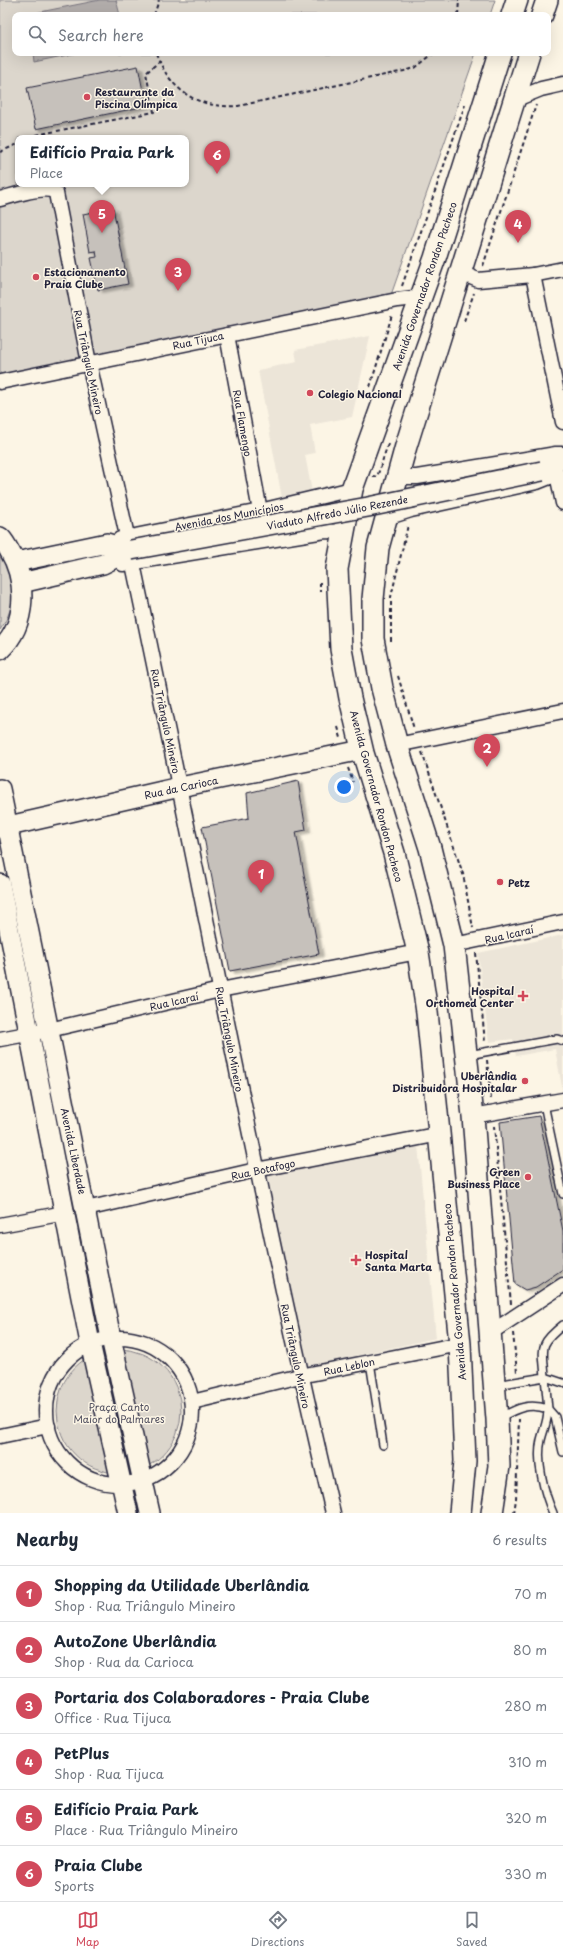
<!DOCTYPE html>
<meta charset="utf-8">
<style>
:root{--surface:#fff;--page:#f6f6f7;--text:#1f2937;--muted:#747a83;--line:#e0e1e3;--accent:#d1495b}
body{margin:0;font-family:"Playpen Sans",sans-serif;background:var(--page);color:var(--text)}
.you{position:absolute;left:344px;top:787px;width:14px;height:14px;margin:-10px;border:3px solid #fff;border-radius:50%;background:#1a73e8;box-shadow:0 0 0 6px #1a73e833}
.badge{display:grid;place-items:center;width:26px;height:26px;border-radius:50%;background:var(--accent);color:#fff;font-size:13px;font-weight:700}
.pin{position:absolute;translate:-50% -33px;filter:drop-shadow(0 1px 2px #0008)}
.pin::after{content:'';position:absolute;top:21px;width:14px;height:12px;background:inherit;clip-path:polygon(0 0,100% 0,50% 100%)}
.popup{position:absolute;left:15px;top:135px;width:174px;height:52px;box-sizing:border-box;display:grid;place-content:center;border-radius:8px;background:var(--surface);filter:drop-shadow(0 1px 3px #0005);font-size:13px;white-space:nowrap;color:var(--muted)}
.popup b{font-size:15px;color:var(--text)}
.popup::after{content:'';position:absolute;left:50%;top:100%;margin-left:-8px;border:8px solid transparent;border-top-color:var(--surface)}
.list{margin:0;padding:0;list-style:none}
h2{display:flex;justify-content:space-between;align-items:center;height:52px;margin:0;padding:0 16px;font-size:17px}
h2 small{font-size:13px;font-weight:400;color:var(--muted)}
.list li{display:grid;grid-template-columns:26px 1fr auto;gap:12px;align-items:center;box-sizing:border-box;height:56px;padding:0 16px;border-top:1px solid var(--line)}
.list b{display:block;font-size:15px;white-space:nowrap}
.list p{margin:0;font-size:13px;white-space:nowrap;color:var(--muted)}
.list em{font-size:13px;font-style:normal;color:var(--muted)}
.icon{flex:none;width:22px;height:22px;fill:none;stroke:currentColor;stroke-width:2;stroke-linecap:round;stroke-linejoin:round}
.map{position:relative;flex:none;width:563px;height:1513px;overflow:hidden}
.search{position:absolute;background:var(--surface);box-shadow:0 4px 16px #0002;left:12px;right:12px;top:12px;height:44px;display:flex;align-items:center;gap:10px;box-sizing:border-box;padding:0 14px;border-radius:8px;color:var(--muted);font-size:15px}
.sheet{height:388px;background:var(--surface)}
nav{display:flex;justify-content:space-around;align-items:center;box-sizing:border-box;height:56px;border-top:1px solid var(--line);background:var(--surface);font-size:11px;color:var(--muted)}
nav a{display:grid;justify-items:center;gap:2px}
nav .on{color:var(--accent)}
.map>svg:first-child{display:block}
</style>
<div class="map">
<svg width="563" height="1513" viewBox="0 0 563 1513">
<defs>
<filter id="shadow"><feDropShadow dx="4.5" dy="2.5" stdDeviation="1" flood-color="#0004"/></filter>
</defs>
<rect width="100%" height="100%" fill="#fcf5e5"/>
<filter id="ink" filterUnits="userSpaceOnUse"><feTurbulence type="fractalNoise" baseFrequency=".025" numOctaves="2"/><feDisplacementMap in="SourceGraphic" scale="8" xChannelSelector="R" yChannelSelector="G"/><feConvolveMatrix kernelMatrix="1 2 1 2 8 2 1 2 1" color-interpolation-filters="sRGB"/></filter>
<g filter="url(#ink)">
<g fill="#ece5d8">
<path d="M370 336 352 417 310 425 315 453 305 455 312 492 282 498 258 370 297 362 295 350Z"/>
<path d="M563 935V1092L555 1049 516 1056 513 1039 489 1042 478 953Z"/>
<path d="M418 1145 436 1338 305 1367 265 1175Z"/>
</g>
<g fill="#dcd6cc" stroke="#7f7c84" fill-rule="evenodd">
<path d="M0 0H495L490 15H15V53H476L391 295 0 377ZM18 138H186V184H18Z"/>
<path d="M0 551C16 577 18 604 0 630Z"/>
<circle cx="119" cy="1411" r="62"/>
</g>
<g fill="#b2adab" stroke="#78757e">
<path d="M100 0H116L120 15H25Z"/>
<path d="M33 53H77L34 62Z"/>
</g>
<g fill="#c6c1bb" stroke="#22223b" filter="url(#shadow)">
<path d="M138 66 146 106 36 129 27 88Z"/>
<path d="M113 208 128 284 98 290 91 258 97 257 96 251 90 252 83 214Z"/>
<path d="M298 781 306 830 296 832 319 954 230 971 202 827 249 818 247 793Z"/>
<path d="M539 1116 563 1231V1269L536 1287 525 1290 515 1284 500 1122Z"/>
</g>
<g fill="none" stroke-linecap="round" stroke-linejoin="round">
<defs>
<g id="lane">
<path d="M468 1055 557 1039 563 1041"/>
<path d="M544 1104 563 1194"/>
<path d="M370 1362 383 1445"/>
<path d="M563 1383 545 1377 548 1409 555 1417 563 1452"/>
<path d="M496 1385 545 1377C543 1347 538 1345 563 1325"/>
<path d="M499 1418C516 1409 528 1402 548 1409 548 1421 544 1428 541 1440 536 1461 544 1493 553 1513"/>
</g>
<g id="street">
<path d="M514 100 541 89 563 84"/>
<path d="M0 199C12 196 47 184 56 193L89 363 127 536"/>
<path d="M461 273 478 280 533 275 563 269"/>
<path d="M533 275 563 422"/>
<path d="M227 335 260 511"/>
<path d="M0 382 397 300 422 297"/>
<path d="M397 477H417L556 454H563"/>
<path d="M386 518 411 510 537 482 557 474 563 503"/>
<path d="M120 539 260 511 352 489"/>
<path d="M123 564 325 531 344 532"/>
<path d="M133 564C200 880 259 1198 333 1513"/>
<path d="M397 745 563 711"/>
<path d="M454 945 563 922"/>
<path d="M0 1039 49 1030 220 990 418 952"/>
<path d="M473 1116 563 1100"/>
<path d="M86 1209 256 1170 440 1134"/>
<path d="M0 1225 65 1213"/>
<path d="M490 1333 563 1285"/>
<circle cx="119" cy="1411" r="73"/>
<path d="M192 1402 300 1376 460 1344"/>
<path d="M0 1436 48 1426"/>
</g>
<g id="secondary">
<path d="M542 471 563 458"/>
<path d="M0 537C4 540 6 545 9 550 27 580 28 624 0 650"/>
<path d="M16 562 107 543 131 550"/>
<path d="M21 583 103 564 131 550"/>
<path d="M0 789 111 1338 150 1513"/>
<path d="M0 828 180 787 362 750"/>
<path d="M0 884 90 1343 128 1513"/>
</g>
<g id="primary">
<path d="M512 15 517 0"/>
<path d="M542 15 547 0"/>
<path d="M460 1513 465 1461 460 1344 427 1012 418 952 394 853 363 753 350 698 341 649 337 569 352 489 435 258 500 53"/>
<path d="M492 1513 499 1466 497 1419 473 1116 454 945 430 848 397 745 382 688 373 639V599L378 548 406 446 529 53"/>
</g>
</defs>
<use href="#lane" stroke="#22223b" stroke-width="10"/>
<use href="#street" stroke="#22223b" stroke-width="17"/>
<use href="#secondary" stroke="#22223b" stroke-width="22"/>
<use href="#primary" stroke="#22223b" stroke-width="24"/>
<g stroke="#22223b" stroke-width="2" stroke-dasharray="4 3" stroke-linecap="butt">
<path d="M154 15 159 0"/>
<path d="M458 15 459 0"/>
<path d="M156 53C170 91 198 109 238 106L404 71 415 68 434 53"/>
<path d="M30 138 36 135 154 112 146 73 161 60"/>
<path d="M0 152 18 144"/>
<path d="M483 266 536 105"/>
<path d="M402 286 465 105"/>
<path d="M464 321 474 293"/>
<path d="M370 387 392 315"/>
<path d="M373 476 377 477 388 444"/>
<path d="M320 582V592"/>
<path d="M391 641V597L408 525"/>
<path d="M398 676 414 729"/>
<path d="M338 727 341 738"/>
<path d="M422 752 463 874 473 928"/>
<path d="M348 768 353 782"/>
<path d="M476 953 485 1042"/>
<path d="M487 1060 491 1099"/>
<path d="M494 1126 511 1304"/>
<path d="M513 1333 517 1372"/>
<path d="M514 1513 516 1499 519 1419"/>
</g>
<use href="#lane" stroke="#fcf5e5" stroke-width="7"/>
<use href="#street" stroke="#fcf5e5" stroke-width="14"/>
<use href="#secondary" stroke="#fcf5e5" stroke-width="19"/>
<use href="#primary" stroke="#fcf5e5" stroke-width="21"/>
<defs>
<path id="secondary-bridge" d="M131 550 368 507 542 471"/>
</defs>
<use href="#secondary-bridge" stroke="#22223b" stroke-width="22" stroke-linecap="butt"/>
<use href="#secondary-bridge" stroke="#fcf5e5" stroke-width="19"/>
</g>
</g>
<g fill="#d1495b" stroke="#fcf5e5" stroke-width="1.5">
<circle cx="87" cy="97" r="4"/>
<circle cx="36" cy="277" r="4"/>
<circle cx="310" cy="393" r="4"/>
<circle cx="500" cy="882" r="4"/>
<path d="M521 990h4v4h4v4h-4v4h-4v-4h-4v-4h4z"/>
<circle cx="525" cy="1081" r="4"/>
<circle cx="528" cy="1177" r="4"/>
<path d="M354 1254h4v4h4v4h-4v4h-4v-4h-4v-4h4z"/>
</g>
<g text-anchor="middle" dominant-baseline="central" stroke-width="3" stroke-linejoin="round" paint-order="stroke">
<g font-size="10" font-weight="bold" fill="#22223b" stroke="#fcf5e5" text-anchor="start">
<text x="95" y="91">Restaurante da<tspan x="95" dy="12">Piscina Olímpica</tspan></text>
<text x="44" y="271">Estacionamento<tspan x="44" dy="12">Praia Clube</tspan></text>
<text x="318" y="393">Colegio Nacional</text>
<text x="508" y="882">Petz</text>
<text x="514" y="990" text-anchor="end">Hospital<tspan x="514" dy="12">Orthomed Center</tspan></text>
<text x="517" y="1075" text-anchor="end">Uberlândia<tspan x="517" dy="12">Distribuidora Hospitalar</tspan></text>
<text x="520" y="1171" text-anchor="end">Green<tspan x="520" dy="12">Business Place</tspan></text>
<text x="365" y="1254">Hospital<tspan x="365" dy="12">Santa Marta</tspan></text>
</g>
<g font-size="10" fill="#22223b" stroke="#fcf5e5">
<text transform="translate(424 286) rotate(-71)">Avenida Governador Rondon Pacheco</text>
<text transform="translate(198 340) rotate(-12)">Rua Tijuca</text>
<text transform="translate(89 362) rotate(78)">Rua Triângulo Mineiro</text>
<text transform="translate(243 423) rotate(80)">Rua Flamengo</text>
<text transform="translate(337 512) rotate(-11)">Viaduto Alfredo Júlio Rezende</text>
<text transform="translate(229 516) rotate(-11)">Avenida dos Municípios</text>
<text transform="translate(166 721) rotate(78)">Rua Triângulo Mineiro</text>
<text transform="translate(181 787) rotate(-12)">Rua da Carioca</text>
<text transform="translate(377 796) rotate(75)">Avenida Governador Rondon Pacheco</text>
<text transform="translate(509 934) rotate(-13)">Rua Icaraí</text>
<text transform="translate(174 1001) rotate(-13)">Rua Icaraí</text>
<text transform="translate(230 1039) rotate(79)">Rua Triângulo Mineiro</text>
<text transform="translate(74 1151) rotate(78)">Avenida Liberdade</text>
<text transform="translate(263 1169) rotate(-12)">Rua Botafogo</text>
<text transform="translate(454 1292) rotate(-95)">Avenida Governador Rondon Pacheco</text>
<text transform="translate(296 1356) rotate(78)">Rua Triângulo Mineiro</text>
<text transform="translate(349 1366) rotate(-12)">Rua Leblon</text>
</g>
<g font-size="10" fill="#504f5f" stroke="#fcf5e5">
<text x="119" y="1406">Praça Canto<tspan x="119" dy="12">Maior do Palmares</tspan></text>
</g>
</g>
</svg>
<div class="you"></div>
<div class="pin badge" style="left:261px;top:893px">1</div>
<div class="pin badge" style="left:487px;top:767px">2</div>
<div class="pin badge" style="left:178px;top:291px">3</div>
<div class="pin badge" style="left:518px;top:243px">4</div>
<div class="pin badge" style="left:102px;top:233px">5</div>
<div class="popup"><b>Edifício Praia Park</b>Place</div>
<div class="pin badge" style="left:217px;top:174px">6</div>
<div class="search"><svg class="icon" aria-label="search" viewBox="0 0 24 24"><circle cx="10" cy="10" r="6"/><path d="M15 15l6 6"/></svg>Search here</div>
</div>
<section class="sheet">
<h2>Nearby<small>6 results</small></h2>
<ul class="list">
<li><span class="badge">1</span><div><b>Shopping da Utilidade Uberlândia</b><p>Shop · Rua Triângulo Mineiro</p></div><em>70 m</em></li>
<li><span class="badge">2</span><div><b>AutoZone Uberlândia</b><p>Shop · Rua da Carioca</p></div><em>80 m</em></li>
<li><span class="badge">3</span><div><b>Portaria dos Colaboradores - Praia Clube</b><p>Office · Rua Tijuca</p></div><em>280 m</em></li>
<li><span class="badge">4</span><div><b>PetPlus</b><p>Shop · Rua Tijuca</p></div><em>310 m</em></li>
<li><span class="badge">5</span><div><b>Edifício Praia Park</b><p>Place · Rua Triângulo Mineiro</p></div><em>320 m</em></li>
<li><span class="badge">6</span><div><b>Praia Clube</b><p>Sports</p></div><em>330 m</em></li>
</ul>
</section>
<nav>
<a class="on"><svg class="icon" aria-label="map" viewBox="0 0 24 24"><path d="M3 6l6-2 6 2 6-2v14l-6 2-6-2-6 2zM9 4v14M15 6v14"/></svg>Map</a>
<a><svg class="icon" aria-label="directions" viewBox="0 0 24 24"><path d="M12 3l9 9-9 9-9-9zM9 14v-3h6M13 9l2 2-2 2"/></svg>Directions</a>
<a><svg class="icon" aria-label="saved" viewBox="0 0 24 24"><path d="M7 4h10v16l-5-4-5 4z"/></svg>Saved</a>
</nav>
